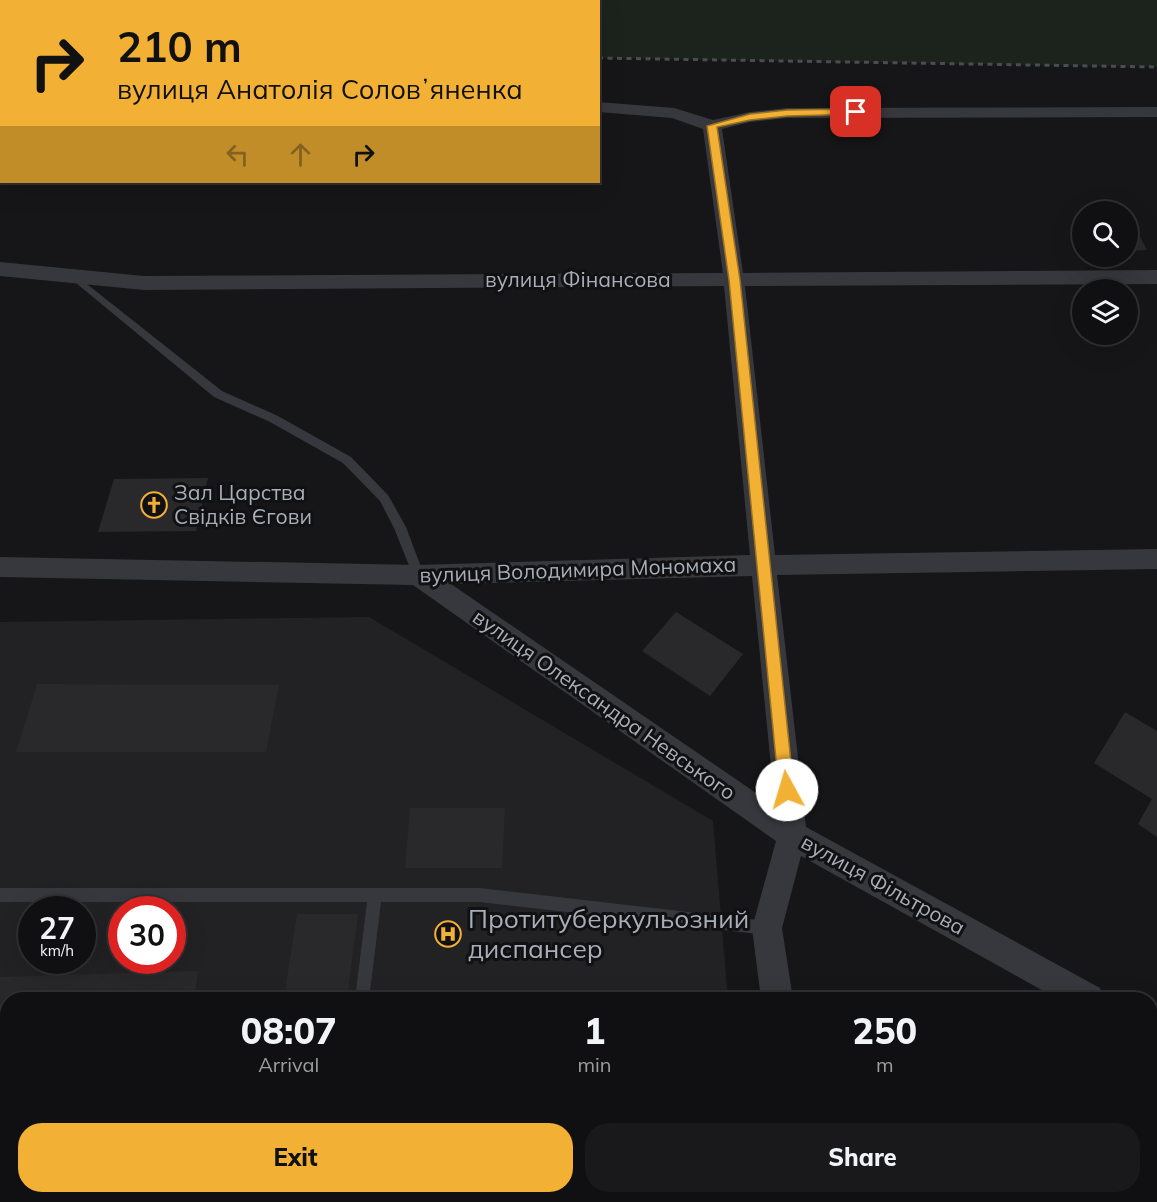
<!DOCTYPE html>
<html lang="en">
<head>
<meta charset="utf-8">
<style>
	body { margin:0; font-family:Mulish,sans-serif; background:#19191b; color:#f1f3f6; height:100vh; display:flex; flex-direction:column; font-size:22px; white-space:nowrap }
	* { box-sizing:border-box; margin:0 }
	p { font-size:20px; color:#9c9d9f }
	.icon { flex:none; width:33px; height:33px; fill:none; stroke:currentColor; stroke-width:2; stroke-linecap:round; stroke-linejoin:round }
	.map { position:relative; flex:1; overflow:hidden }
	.drawer { position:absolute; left:0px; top:992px; width:1158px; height:212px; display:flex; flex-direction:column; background:#101012; border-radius:24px 24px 0 0; box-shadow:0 6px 24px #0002,0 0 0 2px #303032 }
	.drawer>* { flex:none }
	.top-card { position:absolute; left:0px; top:0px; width:600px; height:183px; box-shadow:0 6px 24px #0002,0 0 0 2px #303032; background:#f2b134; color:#111; overflow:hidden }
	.tools { position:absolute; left:1072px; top:201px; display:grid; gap:12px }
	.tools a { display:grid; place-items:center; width:66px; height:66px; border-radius:50%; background:#101012; box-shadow:0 6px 24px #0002,0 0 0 2px #303032; font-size:30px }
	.speed { position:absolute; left:18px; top:896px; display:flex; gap:12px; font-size:30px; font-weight:700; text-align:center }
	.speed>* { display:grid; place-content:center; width:78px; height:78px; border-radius:50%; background:#101012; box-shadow:0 6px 24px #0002,0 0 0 2px #303032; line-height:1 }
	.speed small { font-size:15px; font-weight:400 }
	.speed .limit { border:9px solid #d22; background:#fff; color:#111 }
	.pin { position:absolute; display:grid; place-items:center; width:51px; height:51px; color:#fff; margin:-26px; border-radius:12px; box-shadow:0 3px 9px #0006 }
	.me { position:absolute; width:66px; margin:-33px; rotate:354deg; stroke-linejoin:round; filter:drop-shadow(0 0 4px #0008) }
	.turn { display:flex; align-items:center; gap:21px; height:126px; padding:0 18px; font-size:27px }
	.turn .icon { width:78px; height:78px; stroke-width:2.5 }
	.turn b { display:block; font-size:42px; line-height:51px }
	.lanes { display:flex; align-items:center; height:57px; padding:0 18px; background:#0003; justify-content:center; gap:30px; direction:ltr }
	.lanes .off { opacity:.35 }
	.eta { display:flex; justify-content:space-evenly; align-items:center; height:102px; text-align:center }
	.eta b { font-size:36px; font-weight:800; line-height:42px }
	.primary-button { display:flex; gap:12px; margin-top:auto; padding:12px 18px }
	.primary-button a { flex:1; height:69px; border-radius:24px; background:#f2b134; color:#111; font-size:24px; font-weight:800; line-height:69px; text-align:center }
	.primary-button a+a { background:#19191b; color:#f1f3f6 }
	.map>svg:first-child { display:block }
	.built { fill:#222225; fill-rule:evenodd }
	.green { fill:#1c231d }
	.building { fill:#29292c }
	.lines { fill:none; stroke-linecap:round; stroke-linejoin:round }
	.path { stroke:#3d3f44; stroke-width:4.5; stroke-dasharray:4 5; stroke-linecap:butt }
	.lane { fill:#37383d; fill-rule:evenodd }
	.street { fill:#37383d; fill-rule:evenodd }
	.rail { stroke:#4a4c52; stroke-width:3; stroke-dasharray:5 4.5; stroke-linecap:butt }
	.route { fill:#f2b134; stroke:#9d7322; stroke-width:1.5 }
	.labels { text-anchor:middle; stroke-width:6; stroke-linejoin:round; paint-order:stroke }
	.street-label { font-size:21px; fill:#a8adb8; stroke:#111113 }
	.poi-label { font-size:21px; fill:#a8adb8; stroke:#111113; text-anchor:start }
	.near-poi-label { font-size:26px; fill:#a8adb8; stroke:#111113; text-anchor:start }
</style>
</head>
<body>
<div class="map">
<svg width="1157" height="1202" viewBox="0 0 1157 1202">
	<rect width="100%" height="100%" fill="#161618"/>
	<path class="built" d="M 369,617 L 713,821 L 728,999 L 8,999 L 8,1196 L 745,1196 L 745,1202 L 0,1202 L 0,622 ZM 32,909 L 82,909 L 82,960 L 32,960 ZM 122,909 L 172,909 L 172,960 L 122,960 Z"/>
	<path class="green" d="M 0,0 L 1157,0 L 1157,67 L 599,58 L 598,2 L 2,2 L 0,94 Z"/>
	<path class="building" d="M 1128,227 L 1135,227 L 1147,250 L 1128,251 Z
		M 208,478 L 196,531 L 98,532 L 114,479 Z
		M 676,612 L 743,654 L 710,696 L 642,651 Z
		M 37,684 L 279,685 L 266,752 L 16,752 Z
		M 1125,712 L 1157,731 L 1157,837 L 1138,824 L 1152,799 L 1094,763 Z
		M 410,808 L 505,808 L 502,868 L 405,868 Z
		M 297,914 L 358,914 L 347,999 L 246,999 L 248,991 L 285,991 Z
		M 198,971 L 194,999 L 8,999 L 8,1063 L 0,1064 L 0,977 Z"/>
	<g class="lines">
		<path class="path" d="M 0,1083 L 8,1083
			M 0,1189 L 8,1184
			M 152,1196 L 154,1202
			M 551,1196 L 554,1198 L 585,1196"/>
		<path class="lane" d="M 73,273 L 222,391 L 278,416 L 351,457 L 388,495 L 406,527 L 424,575 L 422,578 L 414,578 L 394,528 L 380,501 L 343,463 L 270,422 L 214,397 L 70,278 L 70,274 Z
			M 0,888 L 480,888 L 767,921 L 772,923 L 774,928 L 772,933 L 767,935 L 480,902 L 381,902 L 369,999 L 355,999 L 367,902 L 0,902 Z
			M 329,1196 L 345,1196 L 344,1202 L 328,1202 Z
			M 485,1196 L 501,1196 L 501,1202 L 485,1202 Z"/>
		<path class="street" d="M 0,96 L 2,96 L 2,106 L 0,106 Z
			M 598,102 L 674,108 L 713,120 L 750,112 L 787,108 L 1157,107 L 1157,117 L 787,118 L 750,122 L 722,129 L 743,273 L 1157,270 L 1157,284 L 745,286 L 775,555 L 1157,549 L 1157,569 L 777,575 L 806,827 L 1100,988 L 1105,999 L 1058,999 L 801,856 L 782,928 L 793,999 L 761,999 L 752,928 L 776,841 L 413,585 L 0,577 L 0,557 L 418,565 L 750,555 L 724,286 L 144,290 L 0,276 L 0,262 L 144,276 L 723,273 L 703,129 L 672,118 L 598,112 ZM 752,576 L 775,806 L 451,584 Z
			M 1150,1017 L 1157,1020 L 1157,1052 L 1150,1049 Z
			M 786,1196 L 820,1196 L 820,1202 L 786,1202 Z"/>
		<path class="rail" d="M 598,58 L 1157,67"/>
	</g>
	<path class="route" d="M 856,109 L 860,110 L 860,114 L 787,116 L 750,120 L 717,127 L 740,280 L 794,790 L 792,795 L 787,797 L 781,795 L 779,790 L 729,280 L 707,126 L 750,114 L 787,110 Z"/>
	<defs>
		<g id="church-ring" transform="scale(1.35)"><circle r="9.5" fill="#111113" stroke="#f2b134" stroke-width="1.5"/><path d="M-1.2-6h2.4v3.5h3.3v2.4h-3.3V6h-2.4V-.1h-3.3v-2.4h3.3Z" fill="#f2b134"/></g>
		<g id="hospital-ring" transform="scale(1.35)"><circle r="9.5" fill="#111113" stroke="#f2b134" stroke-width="1.5"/><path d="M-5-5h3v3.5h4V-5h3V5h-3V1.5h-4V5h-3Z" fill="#f2b134"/></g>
	</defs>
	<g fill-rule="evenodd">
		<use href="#church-ring" x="154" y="505"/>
		<use href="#hospital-ring" x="448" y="934"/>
	</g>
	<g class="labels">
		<g class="street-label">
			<text x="578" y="287">вулиця Фінансова</text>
			<text transform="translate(578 570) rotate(-2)" y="7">вулиця Володимира Мономаха</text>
			<text transform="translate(604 705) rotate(35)" y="7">вулиця Олександра Невського</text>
			<text transform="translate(883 885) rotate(29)" y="7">вулиця Фільтрова</text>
		</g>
		<g class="poi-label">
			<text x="174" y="500">Зал Царства<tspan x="174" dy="24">Свідків Єгови</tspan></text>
		</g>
		<g class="near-poi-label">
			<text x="468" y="928">Протитуберкульозний<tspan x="468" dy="30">диспансер</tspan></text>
		</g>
	</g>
</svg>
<div class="tools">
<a><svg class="icon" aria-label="search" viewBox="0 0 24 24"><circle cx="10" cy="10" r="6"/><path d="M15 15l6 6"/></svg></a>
<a><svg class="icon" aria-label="layers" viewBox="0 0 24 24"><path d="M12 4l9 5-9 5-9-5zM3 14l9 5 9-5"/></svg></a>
</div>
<div class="speed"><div>27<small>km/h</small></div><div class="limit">30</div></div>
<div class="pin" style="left:856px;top:112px;background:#d93025"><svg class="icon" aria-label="arrive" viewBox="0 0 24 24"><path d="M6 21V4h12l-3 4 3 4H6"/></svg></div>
<svg class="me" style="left:787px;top:790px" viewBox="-20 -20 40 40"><circle r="19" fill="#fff"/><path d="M0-13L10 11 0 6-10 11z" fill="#f2b134"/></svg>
<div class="top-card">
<div class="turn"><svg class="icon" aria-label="right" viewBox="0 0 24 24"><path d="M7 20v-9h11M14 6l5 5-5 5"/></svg><div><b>210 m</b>вулиця Анатолія Соловʼяненка</div></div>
<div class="lanes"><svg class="icon off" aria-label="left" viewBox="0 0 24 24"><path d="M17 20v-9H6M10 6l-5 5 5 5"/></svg><svg class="icon off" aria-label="ahead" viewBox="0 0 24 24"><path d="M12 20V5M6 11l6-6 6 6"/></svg><svg class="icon" aria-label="right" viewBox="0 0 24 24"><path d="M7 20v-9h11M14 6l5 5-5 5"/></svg></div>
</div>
<section class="drawer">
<div class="eta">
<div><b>08:07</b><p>Arrival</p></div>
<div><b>1</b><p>min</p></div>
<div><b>250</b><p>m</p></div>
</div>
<div class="primary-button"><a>Exit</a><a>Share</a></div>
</section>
</div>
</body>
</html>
